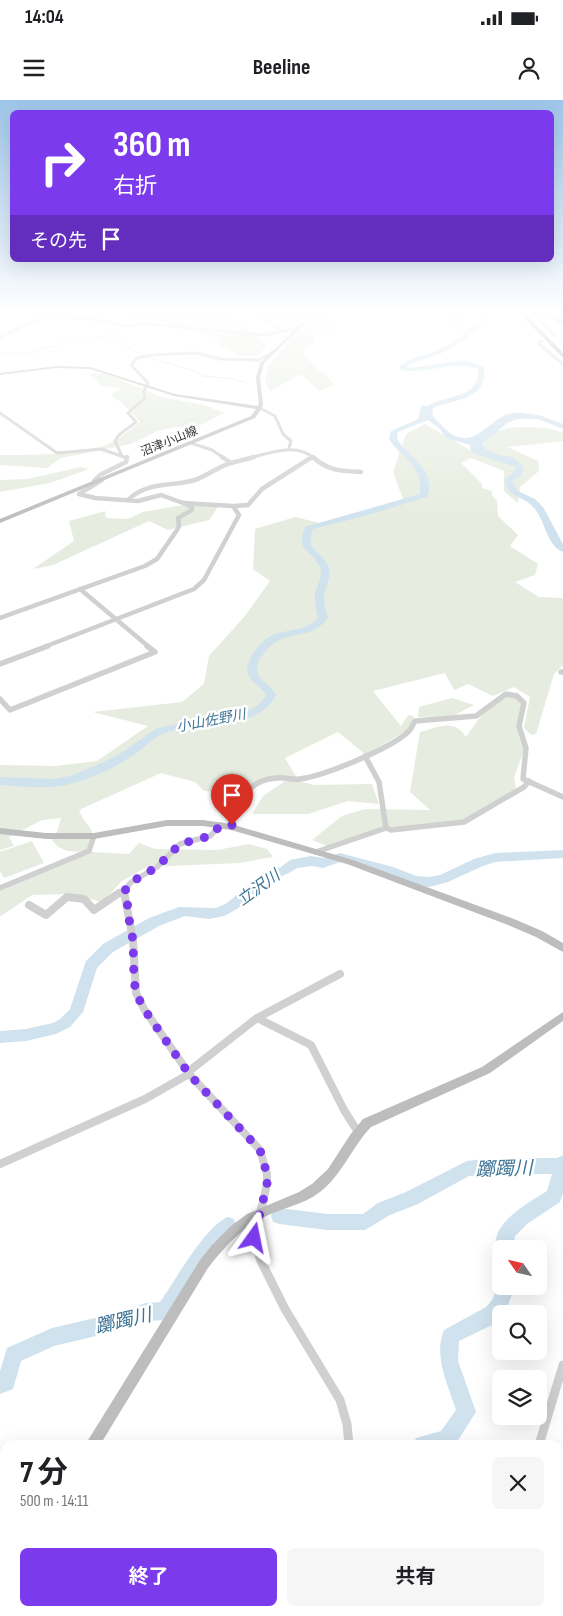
<!DOCTYPE html>
<html lang="ja">
<head>
<meta charset="utf-8">
<style>
	body { margin:0; font-family:"Sofia Sans Condensed","Noto Sans JP",sans-serif; background:#f6f6f6; color:#202124; height:100vh; display:flex; flex-direction:column; font-size:19px; white-space:nowrap }
	* { box-sizing:border-box; margin:0 }
	p { font-size:16px; color:#757577 }
	.icon { flex:none; width:28px; height:28px; fill:none; stroke:currentColor; stroke-width:2; stroke-linecap:round; stroke-linejoin:round }
	.map { position:relative; flex:1; overflow:hidden }
	.sheet { position:absolute; left:0px; top:1340px; width:564px; height:176px; display:flex; flex-direction:column; background:#fff; border-radius:15px 15px 0 0; box-shadow:0 5px 20px #0002 }
	.sheet>* { flex:none }
	.guide { position:absolute; left:10px; top:10px; width:544px; height:152px; border-radius:8px; box-shadow:0 5px 20px #0002; background:#7c3aed; color:#fff; overflow:hidden }
	.needle { width:32px; rotate:304deg }
	.fabs { position:absolute; left:492px; top:1140px; display:grid; gap:10px }
	.fabs a { display:grid; place-items:center; width:55px; height:55px; border-radius:8px; background:#fff; box-shadow:0 5px 20px #0002; font-size:25px }
	.pin { position:absolute; display:grid; place-items:center; width:42px; height:42px; color:#fff; margin:-51px -21px; border-radius:50% 50% 50% 0; rotate:-45deg; box-shadow:0 0 5px #0007 }
	.pin .icon { rotate:45deg }
	.me { position:absolute; width:55px; margin:-28px; rotate:12deg; stroke-linejoin:round; filter:drop-shadow(0 0 4px #0008) }
	.turn { display:flex; align-items:center; gap:18px; height:105px; padding:0 20px; font-size:22px }
	.turn .icon { width:65px; height:65px; stroke-width:2.5 }
	.turn b { display:block; font-size:35px; line-height:42px }
	.then { display:flex; align-items:center; height:48px; padding:0 20px; background:#0003; gap:10px; font-size:19px }
	.round { display:grid; place-items:center; flex:none; width:52px; height:52px; border-radius:8px; background:#f6f6f6 }
	.headline { display:flex; align-items:center; justify-content:space-between; height:85px; padding:0 20px }
	h1 { font-size:30px; font-weight:700; line-height:38px }
	.action { display:flex; gap:10px; margin-top:auto; padding:10px 20px }
	.action a { flex:1; height:58px; border-radius:8px; background:#7c3aed; color:#fff; font-size:20px; font-weight:700; line-height:58px; text-align:center }
	.action a+a { background:#f6f6f6; color:#202124 }
	.status { display:flex; justify-content:space-between; align-items:center; height:35px; padding:0 25px; background:#fff; direction:ltr }
	.status svg { height:14px; fill:currentColor }
	header { display:flex; justify-content:space-between; align-items:center; height:65px; padding:0 20px; background:#fff; font-size:22px; font-weight:700 }
	.map>svg:first-child { display:block }
	.green { fill:#e6ecdf }
	.water { fill:#cfe2ee }
	.lines { fill:none; stroke-linecap:round; stroke-linejoin:round }
	.stream { stroke:#cfe2ee; stroke-width:1 }
	.river { fill:#cfe2ee; fill-rule:evenodd }
	.street-far4 { stroke:#d0d0d0; stroke-width:3 }
	.street-far3 { stroke:#d0d0d0; stroke-width:4.5 }
	.street-far2 { stroke:#d0d0d0; stroke-width:5.5 }
	.street-far1 { stroke:#d0d0d0; stroke-width:8 }
	.street { stroke:#d0d0d0; stroke-width:9 }
	.secondary { fill:#bdbdbd; fill-rule:evenodd }
	.highway { fill:#9a9a9a; fill-rule:evenodd }
	.route { stroke:#7c3aed; stroke-width:9; stroke-dasharray:0 16.2 }
	.labels { text-anchor:middle; stroke-width:5; stroke-linejoin:round; paint-order:stroke }
	.far-street-label { font-size:12px; fill:#333; stroke:#fff }
	.far-water-label { font-size:14px; font-style:italic; fill:#3f7597; stroke:#fff }
	.water-label { font-size:16px; font-style:italic; fill:#3f7597; stroke:#fff }
	.near-water-label { font-size:19px; font-style:italic; fill:#3f7597; stroke:#fff }
</style>
</head>
<body>
<div class="status"><b>14:04</b><svg viewBox="0 0 49 12"><path d="M0 12V9h3v3zM5 12V6h3v6zM10 12V3h3v9zM15 12V0h3v12zM26 1h20v11H26zM47 4h2v5h-2z"/></svg></div>
<header><svg class="icon" aria-label="menu" viewBox="0 0 24 24"><path d="M4 6h16M4 12h16M4 18h16"/></svg>Beeline<svg class="icon" aria-label="person" viewBox="0 0 24 24"><circle cx="12" cy="8" r="4"/><path d="M4 21q1-7 8-7t8 7"/></svg></header>
<div class="map">
<svg width="563" height="1516" viewBox="0 0 563 1516">
	<rect width="100%" height="100%" fill="#fff"/>
	<path class="green" d="M 114,212 L 217,212 L 237,220 L 267,245 L 258,256 L 241,256 L 217,244 L 221,240 C 201,233 181,225 160,222 C 144,219 129,218 114,212 Z
		M 255,212 L 327,212 L 333,230 L 312,230 L 314,243 L 302,251 L 315,267 L 330,279 L 334,285 L 319,291 L 301,274 L 270,291 L 265,282 L 268,267 L 293,236 L 298,231 L 304,231 L 287,223 L 255,215 Z
		M 89,274 L 105,274 L 114,277 L 161,297 L 204,305 L 224,313 L 193,329 L 177,327 L 157,331 L 131,344 L 61,358 L 47,368 L 0,365 L 0,355 C 27,355 85,355 108,344 C 119,339 130,330 140,322 L 123,304 L 111,295 L 122,288 L 102,286 Z
		M 425,324 L 475,353 C 482,345 490,335 501,330 C 515,325 551,326 563,333 L 563,341 L 508,347 L 538,361 L 539,371 L 520,387 L 518,403 L 504,391 L 504,371 L 471,358 L 461,363 L 482,384 L 482,388 L 492,391 L 492,395 L 497,401 L 498,416 L 518,435 L 510,446 L 538,464 L 535,475 L 515,482 L 539,497 L 563,498 L 563,565 L 554,574 L 536,634 L 531,635 L 524,628 L 530,597 L 514,587 L 493,596 L 468,584 L 454,590 L 445,573 L 373,591 L 401,626 L 408,615 L 414,616 L 410,628 L 366,655 L 338,632 L 285,658 L 297,678 L 290,679 L 314,685 L 372,684 L 379,704 L 348,701 L 308,714 L 252,714 L 263,696 L 288,679 L 270,679 L 240,693 L 204,691 L 195,682 L 161,673 L 79,710 C 87,731 98,724 89,751 C 75,752 60,753 52,740 L 57,732 L 61,718 L 42,720 L 9,737 L 14,746 L 0,750 L 0,665 L 56,666 L 97,661 L 148,626 L 93,612 L 182,602 L 204,584 L 209,556 L 244,517 L 270,481 L 253,469 L 255,429 L 295,417 L 328,425 L 404,402 L 393,372 L 406,334 Z
		M 81,367 L 89,369 L 50,383 L 0,392 L 0,380 L 27,379 Z
		M 194,403 L 218,407 L 209,420 L 168,430 L 149,421 L 53,465 L 33,469 L 74,441 L 69,421 L 105,411 L 106,418 L 128,419 L 143,412 Z
		M 506,594 L 517,596 L 523,604 L 518,624 L 524,650 L 514,678 L 517,694 L 468,719 L 415,727 L 385,728 L 330,747 L 312,740 L 342,716 L 365,709 L 430,710 L 410,692 L 420,632 C 439,627 454,618 466,637 L 480,617 Z
		M 452,598 L 474,605 L 453,616 L 418,617 L 419,607 Z
		M 32,741 L 44,763 L 4,778 L 0,771 L 0,752 Z
		M 139,743 L 155,749 L 218,750 L 248,744 L 267,749 L 273,757 L 239,763 L 147,767 L 122,781 L 102,802 L 70,794 L 32,795 L 1,816 L 0,815 L 0,791 L 91,752 L 129,754 Z"/>
	<path class="water" d="M 423,305 L 433,308 L 432,316 C 439,322 446,331 453,335 C 477,347 488,320 509,314 C 518,311 527,314 536,315 L 535,319 C 515,317 509,320 495,334 C 491,338 486,340 482,344 L 486,350 L 518,362 L 513,366 L 477,355 L 471,351 L 470,345 L 446,338 L 440,329 L 428,320 L 417,324 L 413,322 L 419,318 L 420,309 Z"/>
	<g class="lines">
		<path class="stream" d="M 456,212 L 462,221 L 460,228 L 471,231
			M 0,254 L 30,254 L 43,247 L 55,247 L 64,240 L 76,238 L 95,238 L 113,235 L 127,241 L 126,246 L 142,255
			M 147,257 L 191,270 L 203,276 L 233,279 L 246,283"/>
		<path class="river" d="M 487,212 L 494,212 C 479,228 461,244 442,253 C 430,258 416,260 406,267 C 431,270 461,252 484,268 C 487,299 457,299 435,307 L 430,311 L 435,319 L 434,321 L 428,320 L 398,332 L 397,338 L 399,342 C 411,357 437,373 427,397 L 368,415 L 313,429 C 304,453 323,450 329,468 C 331,477 326,486 324,495 C 323,502 326,511 328,518 C 308,545 280,524 260,559 C 257,564 256,569 258,574 C 262,583 272,586 276,595 C 258,632 199,621 165,633 C 153,637 142,650 131,657 C 109,671 80,684 53,687 C 36,688 17,686 0,685 L 0,677 L 53,679 L 70,676 L 104,662 L 124,651 L 157,628 L 241,613 C 252,609 260,606 266,595 C 261,587 252,583 248,574 C 245,567 249,562 252,556 C 256,549 261,542 267,538 C 283,528 306,533 318,518 C 317,512 315,505 315,498 C 314,488 324,478 320,467 C 312,448 295,454 305,427 L 420,394 C 423,366 405,361 391,342 L 389,338 L 391,331 L 421,318 L 425,315 L 422,310 C 440,293 481,302 478,269 C 452,259 427,275 401,270 L 399,267 C 409,257 425,256 438,250 C 457,241 473,227 487,212 Z
			M 517,314 L 539,315 L 563,324 L 563,329 L 538,319 L 517,318 Z
			M 498,355 L 513,357 L 524,367 L 521,375 L 512,381 L 518,391 L 535,399 L 543,407 L 563,444 L 563,452 C 547,446 545,421 535,409 C 525,396 508,398 504,380 L 514,372 L 516,368 L 507,361 L 498,359 Z
			M 563,750 L 563,758 L 495,762 L 483,766 L 448,782 L 429,787 L 413,784 L 385,774 L 340,762 L 323,768 L 312,766 L 297,768 L 289,773 L 270,781 L 237,809 L 224,816 L 209,819 L 185,816 L 159,826 L 113,852 L 97,868 L 83,912 L 70,927 L 56,934 L 26,941 L 0,943 L 0,931 L 26,929 L 53,923 L 60,919 L 70,909 L 86,861 L 103,844 L 149,818 L 179,807 L 216,808 L 227,803 L 260,775 L 281,767 L 290,760 L 311,756 L 323,758 L 340,753 L 393,767 L 416,776 L 429,777 L 440,775 L 474,759 L 495,753 Z
			M 563,1055 L 563,1093 L 560,1102 L 527,1124 L 515,1136 L 513,1149 L 501,1149 L 501,1156 L 498,1155 C 485,1125 527,1104 547,1091 L 552,1074 L 491,1074 L 469,1076 L 418,1104 L 390,1115 L 365,1130 L 327,1130 L 279,1124 L 273,1122 L 271,1116 L 273,1110 L 279,1108 L 327,1114 L 363,1114 L 378,1103 L 406,1092 L 467,1061 L 491,1058 L 557,1058 Z
			M 228,1117 L 234,1119 L 236,1125 L 234,1131 L 215,1151 L 171,1217 L 165,1220 L 146,1221 L 113,1232 L 54,1246 L 21,1261 L 13,1289 L 0,1294 L 0,1271 L 7,1248 L 52,1228 L 113,1214 L 146,1203 L 160,1202 C 175,1181 205,1126 228,1117 Z
			M 501,1179 L 501,1186 L 515,1186 L 505,1213 L 501,1214 L 501,1217 L 492,1225 L 459,1241 L 458,1261 L 476,1312 L 455,1345 L 413,1345 L 416,1338 L 441,1331 L 456,1310 C 448,1285 433,1256 444,1230 L 486,1207 L 492,1200 Z
			M 376,1511 L 398,1511 L 398,1516 L 376,1516 Z"/>
		<path class="street-far4" d="M 255,212 L 282,231
			M 452,212 L 456,220 L 452,224
			M 532,212 L 555,235
			M 0,237 L 36,220 L 49,217 L 91,219 L 123,226 L 149,224 L 265,235 L 298,228
			M 541,241 L 539,244 L 563,264
			M 260,308 L 275,316 L 283,334 L 291,341 L 289,348
			M 0,313 L 57,353 L 101,349 L 127,358
			M 191,343 L 212,350 L 224,358
			M 121,354 L 115,341 L 119,335 L 136,322 L 128,313 L 145,298 L 144,291 L 148,283 L 131,265 L 137,258 L 152,255 L 195,253 L 221,259 L 258,260 L 275,251
			M 249,358 C 271,353 295,342 314,358
			M 310,358 L 312,357"/>
		<path class="street-far3" d="M 222,357 L 231,363 L 254,357
			M 313,357 C 328,371 341,371 361,372
			M 94,381 L 100,375 L 126,362 L 127,357
			M 128,400 C 148,381 171,387 195,380 C 207,376 217,367 231,363
			M 233,406 L 248,405 L 262,389 L 312,357
			M 80,489 L 149,547
			M 0,518 L 145,466 L 157,459 L 177,430 L 179,426 L 178,418 L 192,410 L 192,407 L 184,403
			M 44,547 L 194,489 L 204,480 L 239,415 L 233,406 L 183,403 L 161,395 L 138,401 L 95,398 L 79,394 L 102,380"/>
		<path class="street-far2" d="M 0,564 L 48,546
			M 561,572 L 563,572
			M 0,599 L 10,610 L 155,552 L 147,546
			M 365,656 L 379,682 L 386,728
			M 231,727 C 237,702 248,679 277,678 C 284,677 292,680 300,679 C 324,676 392,648 409,631 C 412,628 413,624 415,621 L 476,616 L 506,594 L 517,596 L 524,603 L 519,626 L 526,648 L 523,679 L 563,697
			M 316,752 L 386,728 L 391,730 L 464,722 L 524,687 L 529,681
			M 0,788 L 89,751 L 94,736
			M 125,791 L 130,783 L 157,767 L 180,744 L 210,736 L 221,725"/>
		<path class="street-far1" d="M 126,790 L 124,792 L 133,839 L 136,893 L 144,909 L 188,972
			M 29,805 L 46,815 L 67,797 L 84,799 L 94,810 L 119,793 L 124,792
			M 257,918 L 340,874
			M 189,974 L 260,1050 L 267,1074 L 267,1084 L 262,1107
			M 0,1064 L 145,999 L 189,974 L 188,972 L 257,918 L 311,945 L 344,1010 L 358,1032"/>
		<path class="street" d="M 262,1106 L 254,1139 L 261,1161 L 285,1209 L 340,1300 L 347,1324 L 349,1345
			M 539,1345 L 563,1265
			M 559,1423 L 563,1425
			M 321,1516 L 323,1511
			M 497,1516 L 498,1511"/>
		<path class="secondary" d="M 307,212 L 311,212 L 310,219 L 264,263 L 260,278 L 263,304 L 262,308 L 255,318 L 0,423 L 0,419 L 251,316 L 256,309 L 174,296 L 90,269 L 57,268 L 0,275 L 0,273 L 57,266 L 90,267 L 175,294 L 257,306 L 259,304 L 256,278 L 260,263 L 307,218 Z
			M 167,720 L 203,720 L 231,724 L 353,760 L 514,819 L 542,831 L 563,843 L 563,852 L 536,837 L 508,825 L 347,764 L 231,730 L 203,726 L 167,726 L 94,739 L 46,739 L 0,734 L 0,728 L 46,733 L 94,733 Z
			M 563,912 L 563,921 L 490,973 L 371,1027 C 352,1047 342,1075 320,1092 C 303,1105 282,1108 264,1117 C 241,1128 224,1148 208,1168 L 100,1345 L 85,1345 L 200,1160 L 212,1145 L 232,1125 L 247,1114 L 299,1092 L 312,1084 L 328,1069 L 350,1035 L 363,1019 L 482,967 Z
			M 5,1477 L 5,1496 L 0,1498 L 0,1479 Z"/>
		<path class="highway" d="M 518,212 L 524,212 L 563,253 L 563,258 Z
			M 541,212 L 548,212 L 563,221 L 563,225 Z"/>
	</g>
	<linearGradient id="sky" x2="0" y2="1"><stop stop-color="#9ec6ea"/><stop offset="0.5" stop-color="#fff"/><stop offset="1" stop-color="#fff" stop-opacity="0"/></linearGradient>
	<rect width="563" height="424" fill="url(#sky)"/>
	<g class="lines">
		<path class="route" d="M 232,725 L 221,725 L 210,736 L 180,744 L 157,767 L 130,783 L 124,792 L 127,801 L 130,826 L 133,840 L 134,880 L 136,893 L 144,909 L 189,974 L 260,1050 L 267,1074 L 267,1084 L 254,1138"/>
	</g>
	<g class="labels">
		<g class="far-street-label">
			<text transform="translate(169 341) rotate(-22)" y="4">沼津小山線</text>
		</g>
		<g class="far-water-label">
			<text transform="translate(211 620) rotate(-11)" y="5">小山佐野川</text>
		</g>
		<g class="water-label">
			<text transform="translate(258 787) rotate(-36)" y="6">立沢川</text>
		</g>
		<g class="near-water-label">
			<text transform="translate(504 1068) rotate(-2)" y="7">躑躅川</text>
			<text transform="translate(123 1220) rotate(-13)" y="7">躑躅川</text>
		</g>
	</g>
</svg>
<div class="fabs">
<a><svg class="needle" viewBox="-14 -14 28 28"><path d="M0-13l5 13h-10z" fill="#e53935"/><path d="M0 13l5-13h-10z" fill="#757577"/></svg></a>
<a><svg class="icon" aria-label="search" viewBox="0 0 24 24"><circle cx="10" cy="10" r="6"/><path d="M15 15l6 6"/></svg></a>
<a><svg class="icon" aria-label="layers" viewBox="0 0 24 24"><path d="M12 4l9 5-9 5-9-5zM3 14l9 5 9-5"/></svg></a>
</div>
<div class="pin" style="left:232px;top:725px;background:#d93025"><svg class="icon" aria-label="arrive" viewBox="0 0 24 24"><path d="M6 21V4h12l-3 4 3 4H6"/></svg></div>
<svg class="me" style="left:254px;top:1138px" viewBox="-20 -20 40 40"><path d="M0-17L14 15 0 8-14 15z" fill="#7c3aed" stroke="#fff" stroke-width="4"/></svg>
<div class="guide">
<div class="turn"><svg class="icon" aria-label="right" viewBox="0 0 24 24"><path d="M7 20v-9h11M14 6l5 5-5 5"/></svg><div><b>360 m</b>右折</div></div>
<div class="then">その先<svg class="icon" aria-label="arrive" viewBox="0 0 24 24"><path d="M6 21V4h12l-3 4 3 4H6"/></svg></div>
</div>
<section class="sheet">
<div class="headline"><div><h1>7 分</h1><p>500 m · 14:11</p></div><a class="round"><svg class="icon" aria-label="close" viewBox="0 0 24 24"><path d="M6 6l12 12M18 6L6 18"/></svg></a></div>
<div class="action"><a>終了</a><a>共有</a></div>
</section>
</div>
</body>
</html>
